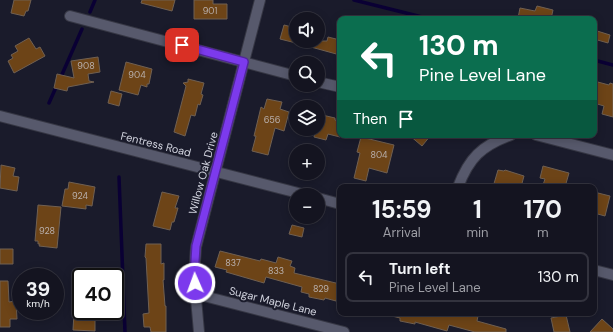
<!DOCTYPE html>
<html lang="en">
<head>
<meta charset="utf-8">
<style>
	body { margin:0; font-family:"DM Sans",sans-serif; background:#21212d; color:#f1f3f6; height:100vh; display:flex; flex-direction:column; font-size:15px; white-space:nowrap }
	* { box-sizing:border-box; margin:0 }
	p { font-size:13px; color:#9d9ea5 }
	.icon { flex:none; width:22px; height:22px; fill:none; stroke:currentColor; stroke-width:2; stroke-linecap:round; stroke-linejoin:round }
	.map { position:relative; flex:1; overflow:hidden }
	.panel { position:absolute; left:337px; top:184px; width:260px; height:132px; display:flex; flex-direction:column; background:#141420; border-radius:8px; box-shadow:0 2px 10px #0003,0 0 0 1px #33333e }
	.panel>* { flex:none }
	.guide { position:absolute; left:337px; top:16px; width:260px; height:122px; border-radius:8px; box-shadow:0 2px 10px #0003,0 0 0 1px #33333e; background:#0b6e4f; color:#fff; overflow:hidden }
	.fabs { position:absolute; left:289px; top:12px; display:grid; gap:8px }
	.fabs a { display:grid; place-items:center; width:36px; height:36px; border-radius:50%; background:#141420; box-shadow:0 2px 10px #0003,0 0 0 1px #33333e; font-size:20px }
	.speed { position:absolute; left:12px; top:268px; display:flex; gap:8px; font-size:20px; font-weight:700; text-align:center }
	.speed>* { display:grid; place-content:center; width:52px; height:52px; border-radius:50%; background:#141420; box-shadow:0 2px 10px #0003,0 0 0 1px #33333e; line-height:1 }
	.speed small { font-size:10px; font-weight:400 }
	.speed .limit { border:2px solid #111; border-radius:6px; background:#fff; color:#111 }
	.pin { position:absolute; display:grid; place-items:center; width:34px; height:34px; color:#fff; margin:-17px; border-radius:8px; box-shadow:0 2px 6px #0006 }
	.me { position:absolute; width:44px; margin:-22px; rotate:358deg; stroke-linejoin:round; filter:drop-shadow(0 0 3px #0008) }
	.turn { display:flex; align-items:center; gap:14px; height:84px; padding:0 16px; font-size:18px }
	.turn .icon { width:52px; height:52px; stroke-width:2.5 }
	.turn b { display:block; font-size:28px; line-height:34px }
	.then { display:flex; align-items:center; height:38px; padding:0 16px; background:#0003; gap:8px; font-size:15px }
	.eta { display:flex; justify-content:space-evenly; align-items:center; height:68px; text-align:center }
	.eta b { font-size:24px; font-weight:700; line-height:28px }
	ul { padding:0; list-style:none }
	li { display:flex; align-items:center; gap:12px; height:50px; margin:0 8px 6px; padding:0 8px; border:2px solid #33333e; border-radius:8px }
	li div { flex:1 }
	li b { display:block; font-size:15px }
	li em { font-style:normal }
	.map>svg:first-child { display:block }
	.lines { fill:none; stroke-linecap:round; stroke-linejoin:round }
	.stream { stroke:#0a0034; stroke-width:3.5 }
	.building { fill:#6d4417; stroke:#706052 }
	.minor-casing { stroke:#363744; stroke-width:12 }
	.tertiary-casing { stroke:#363744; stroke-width:12 }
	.minor { stroke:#57596c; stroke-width:10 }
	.tertiary { stroke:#57596c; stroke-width:10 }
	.route-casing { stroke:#51269a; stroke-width:10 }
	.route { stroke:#7c3aed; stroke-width:7 }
	.labels { text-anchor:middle; stroke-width:4; stroke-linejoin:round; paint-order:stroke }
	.number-label { font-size:9px; fill:#b8afac }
	.street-label { font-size:11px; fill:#d1d3de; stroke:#1a1b2b }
</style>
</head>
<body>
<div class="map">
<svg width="613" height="332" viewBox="0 0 613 332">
	<rect width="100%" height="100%" fill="#1a1b2b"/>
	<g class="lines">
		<path class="stream" d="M 354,0 L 430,19
			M 90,12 L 95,0
			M 594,60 L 613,65
			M 60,79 L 82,29
			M 49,103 L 57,85
			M 119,177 L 125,332"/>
	</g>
	<path class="building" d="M 14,0 L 31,0 L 28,11 L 26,11 L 24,16 L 11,13 Z
		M 142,0 L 175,0 L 172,11 L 141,3 Z
		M 194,0 L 213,0 L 213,4 L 227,4 L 227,19 L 194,19 Z
		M 537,6 L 553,10 L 551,19 L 525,19 L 518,18 L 520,8 L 535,11 Z
		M 284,25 L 296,28 L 296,43 L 280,39 Z
		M 594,30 L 610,35 L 608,43 L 594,39 Z
		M 328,37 L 340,40 L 340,55 L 300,44 L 301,41 L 327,41 Z
		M 29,38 L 36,49 L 40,47 L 45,56 L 14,73 L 8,61 L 13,58 L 11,55 L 18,51 L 15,46 Z
		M 98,57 L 100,72 L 88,74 L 89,81 L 94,82 L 68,87 L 67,91 L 54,88 L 57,74 L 74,78 L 71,61 Z
		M 126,62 L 152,69 L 149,84 L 147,84 L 147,87 L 141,85 L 138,95 L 119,90 Z
		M 188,79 L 204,83 L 201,94 L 203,95 L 200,105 L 198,104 L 195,116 L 191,115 L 185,136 L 174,132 L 186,86 L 183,83 L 188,82 Z
		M 594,81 L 609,85 L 610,83 L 613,84 L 613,117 L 602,114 L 604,106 L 594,103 Z
		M 111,91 L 122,94 L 119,106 L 108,103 Z
		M 267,99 L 282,102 L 280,109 L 289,112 L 284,131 L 275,128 L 268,155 L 252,151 L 256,136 L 254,136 L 261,107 L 264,109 Z
		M 318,114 L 335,118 L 335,120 L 340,122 L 340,137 L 328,134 L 326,140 L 314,137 L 316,129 L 318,129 Z
		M 409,135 L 431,135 L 422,146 Z
		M 361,137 L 394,145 L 387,173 L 369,168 L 366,181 L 354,178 L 360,153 L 357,152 Z
		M 1,165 L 15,168 L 13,176 L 19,177 L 17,191 L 0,188 Z
		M 543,166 L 569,173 L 565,187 L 551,187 L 543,185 L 545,179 L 540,178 Z
		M 498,170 L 504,171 L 505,170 L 524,176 L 521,187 L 493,187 Z
		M 69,182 L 95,187 L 92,206 L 86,205 L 86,209 L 62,206 L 65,189 L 68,189 Z
		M 162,192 L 179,196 L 175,208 L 178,208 L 174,222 L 172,222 L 170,230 L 153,226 Z
		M 594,192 L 610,196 L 605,216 L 594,213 Z
		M 38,205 L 61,207 L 57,248 L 39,246 L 40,244 L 38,244 L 38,241 L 35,241 Z
		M 292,225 L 304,228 L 302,237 L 289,234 Z
		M 146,244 L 161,244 L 161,264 L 164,263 L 164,280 L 163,280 L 165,306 L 166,306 L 166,332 L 151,332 L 150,327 L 144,327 L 143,314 L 149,313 L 146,258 L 145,257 Z
		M 0,249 L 13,249 L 13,264 L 0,264 Z
		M 220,251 L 260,261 L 261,259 L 276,263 L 278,257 L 292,261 L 290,266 L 295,268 L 294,273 L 340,284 L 336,301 L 325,298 L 324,300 L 309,297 L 309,294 L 301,292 L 302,287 L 266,277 L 264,283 L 226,272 L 227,270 L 215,267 Z
		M 0,281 L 8,281 L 9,302 L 16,301 L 17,319 L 10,319 L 10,327 L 0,327 Z
		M 74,313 L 95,314 L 95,331 L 73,330 Z
		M 392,313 L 476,313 L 475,315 L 478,316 L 477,321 L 506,329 L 506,332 L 475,332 L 449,325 L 447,331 L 415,322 L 415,324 L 400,321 L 400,318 L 392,316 Z
		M 566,315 L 570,332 L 554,332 L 551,318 Z
		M 602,319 L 613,329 L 613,332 L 590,332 Z"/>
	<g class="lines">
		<g class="minor-casing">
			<path id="minor" d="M 70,16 L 296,76
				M 318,82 L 340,87
				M 536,135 L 613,155
				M 458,187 C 469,158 481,146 511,135
				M 196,294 L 344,332"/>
		</g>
		<g class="tertiary-casing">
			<path id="tertiary" d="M 0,116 L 306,195
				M 318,198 L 340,204
				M 594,270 L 613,275
				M 199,332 L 194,276 L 196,247 L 260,0"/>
		</g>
		<use href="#minor" class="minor"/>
		<use href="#tertiary" class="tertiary"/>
	</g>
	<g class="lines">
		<g class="route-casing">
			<path id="route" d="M 182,45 L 244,62 L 196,246 L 194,276 L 195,283"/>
		</g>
		<use href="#route" class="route"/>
	</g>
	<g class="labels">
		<g class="number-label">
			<text x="210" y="14">901</text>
			<text x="86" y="69">908</text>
			<text x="137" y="78">904</text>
			<text x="272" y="123">656</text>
			<text x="379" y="158">804</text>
			<text x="80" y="199">924</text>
			<text x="47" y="234">928</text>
			<text x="233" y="266">837</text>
			<text x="276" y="274">833</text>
			<text x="321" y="292">829</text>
		</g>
		<g class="street-label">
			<text transform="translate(156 144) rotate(14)" y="4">Fentress Road</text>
			<text transform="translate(203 173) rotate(-75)" y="4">Willow Oak Drive</text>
			<text transform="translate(273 301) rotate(14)" y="4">Sugar Maple Lane</text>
		</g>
	</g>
</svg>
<div class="fabs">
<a><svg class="icon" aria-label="sound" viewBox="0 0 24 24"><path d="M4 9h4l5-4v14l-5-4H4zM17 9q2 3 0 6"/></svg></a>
<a><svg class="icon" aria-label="search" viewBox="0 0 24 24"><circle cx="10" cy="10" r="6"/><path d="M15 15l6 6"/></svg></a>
<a><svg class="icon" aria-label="layers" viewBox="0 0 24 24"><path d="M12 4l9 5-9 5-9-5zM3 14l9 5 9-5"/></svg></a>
<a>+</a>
<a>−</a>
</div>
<div class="speed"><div>39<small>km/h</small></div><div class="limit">40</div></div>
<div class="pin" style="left:182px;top:45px;background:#d93025"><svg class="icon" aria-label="arrive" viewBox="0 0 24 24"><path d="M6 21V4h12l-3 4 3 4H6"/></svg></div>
<svg class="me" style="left:195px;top:283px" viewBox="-20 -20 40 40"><circle r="17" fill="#7c3aed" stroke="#fff" stroke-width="3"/><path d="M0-11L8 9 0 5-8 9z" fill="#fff"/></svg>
<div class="guide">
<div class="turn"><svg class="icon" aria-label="left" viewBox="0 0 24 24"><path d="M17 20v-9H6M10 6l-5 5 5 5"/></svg><div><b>130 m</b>Pine Level Lane</div></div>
<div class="then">Then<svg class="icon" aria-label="arrive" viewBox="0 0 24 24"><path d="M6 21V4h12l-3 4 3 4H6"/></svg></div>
</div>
<section class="panel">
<div class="eta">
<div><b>15:59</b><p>Arrival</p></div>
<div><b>1</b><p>min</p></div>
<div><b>170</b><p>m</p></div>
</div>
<ul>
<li><svg class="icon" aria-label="left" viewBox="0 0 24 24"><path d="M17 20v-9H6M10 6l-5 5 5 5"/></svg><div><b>Turn left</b><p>Pine Level Lane</p></div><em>130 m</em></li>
</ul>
</section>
</div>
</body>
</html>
